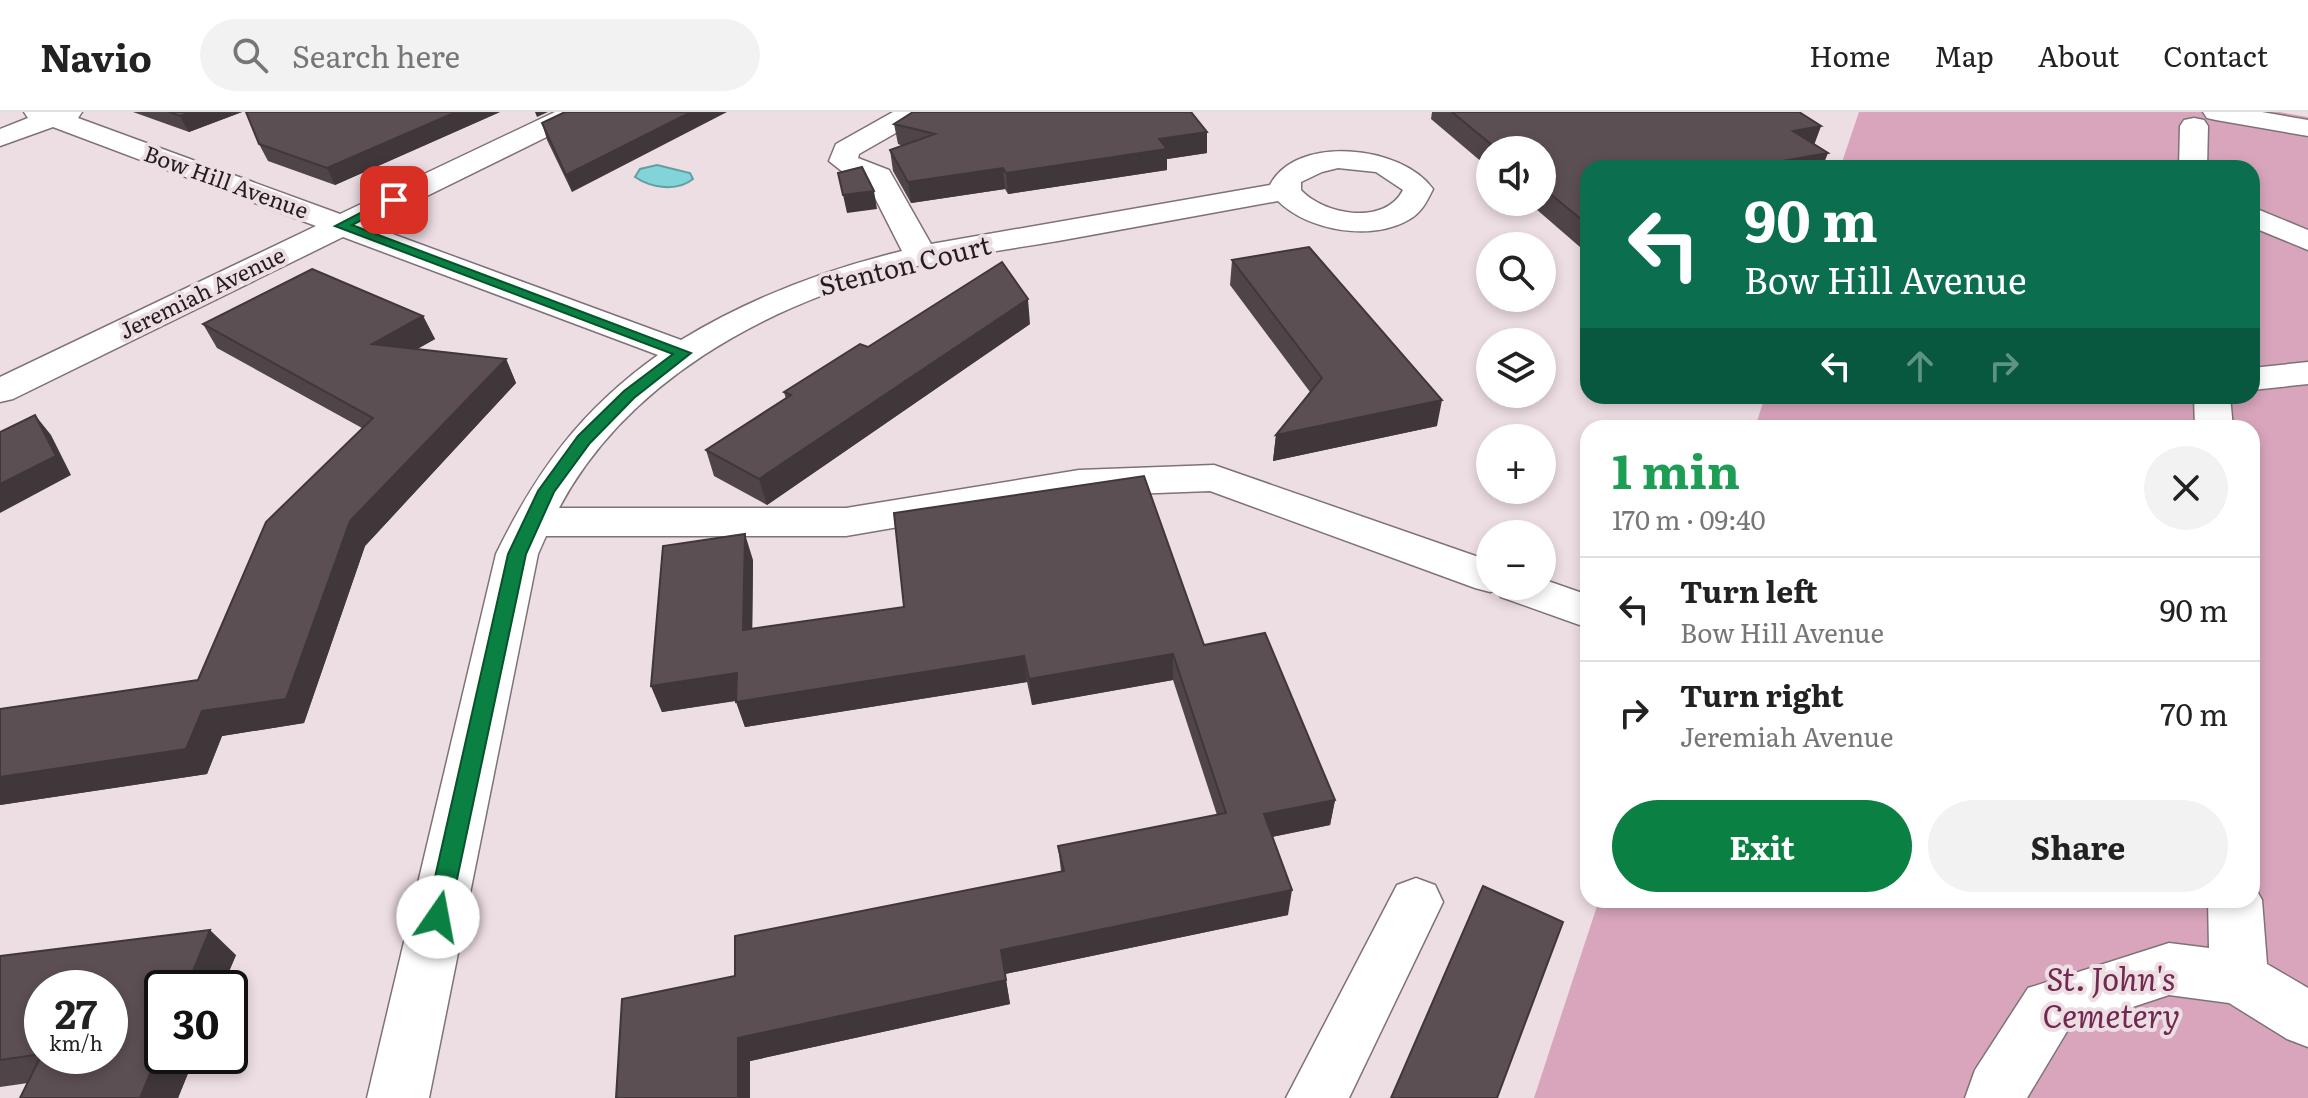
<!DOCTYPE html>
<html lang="en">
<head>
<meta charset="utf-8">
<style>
	body { margin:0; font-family:Literata,serif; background:#f2f2f2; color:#222; height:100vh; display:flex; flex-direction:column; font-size:30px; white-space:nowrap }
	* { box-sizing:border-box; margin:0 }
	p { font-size:26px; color:#767676 }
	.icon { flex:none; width:44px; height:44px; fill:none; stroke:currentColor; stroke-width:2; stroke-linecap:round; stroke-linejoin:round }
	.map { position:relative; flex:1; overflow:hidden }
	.panel { position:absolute; left:1580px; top:308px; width:680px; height:488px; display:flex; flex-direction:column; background:#fff; border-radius:24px; box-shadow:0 4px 12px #0003 }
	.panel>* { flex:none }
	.guide { position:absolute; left:1580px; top:48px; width:680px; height:244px; border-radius:24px; box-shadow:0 4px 12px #0003; background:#0b6e4f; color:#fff; overflow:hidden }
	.controls { position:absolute; left:1476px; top:24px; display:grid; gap:16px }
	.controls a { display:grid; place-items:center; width:80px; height:80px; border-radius:50%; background:#fff; box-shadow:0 4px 12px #0003; font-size:40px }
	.speed { position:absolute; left:24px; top:858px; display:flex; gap:16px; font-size:40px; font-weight:700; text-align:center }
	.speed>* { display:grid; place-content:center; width:104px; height:104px; border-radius:50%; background:#fff; box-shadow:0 4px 12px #0003; line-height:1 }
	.speed small { font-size:20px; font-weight:400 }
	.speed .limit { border:4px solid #111; border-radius:12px; background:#fff; color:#111 }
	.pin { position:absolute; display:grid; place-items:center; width:68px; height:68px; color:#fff; margin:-34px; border-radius:16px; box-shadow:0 4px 12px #0006 }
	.me { position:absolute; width:88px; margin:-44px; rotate:12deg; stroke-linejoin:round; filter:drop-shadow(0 0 6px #0008) }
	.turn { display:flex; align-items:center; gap:28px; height:168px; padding:0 32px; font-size:36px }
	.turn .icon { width:104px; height:104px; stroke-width:2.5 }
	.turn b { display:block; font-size:56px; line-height:68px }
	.lanes { display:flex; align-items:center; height:76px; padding:0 32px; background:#0003; justify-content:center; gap:40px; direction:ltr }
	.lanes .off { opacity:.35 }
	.round { display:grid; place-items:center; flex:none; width:84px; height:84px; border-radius:42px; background:#f2f2f2 }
	.summary { display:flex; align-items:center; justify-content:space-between; height:136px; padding:0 32px }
	h1 { font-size:48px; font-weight:700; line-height:60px; color:#1e9e55 }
	.button { display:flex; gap:16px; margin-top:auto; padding:16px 32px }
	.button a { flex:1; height:92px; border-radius:48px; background:#0b8043; color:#fff; font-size:32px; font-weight:700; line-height:92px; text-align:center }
	.button a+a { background:#f2f2f2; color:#222 }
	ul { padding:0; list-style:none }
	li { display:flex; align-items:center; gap:24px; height:104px; padding:0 32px; border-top:2px solid #e0e0e0 }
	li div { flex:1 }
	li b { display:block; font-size:30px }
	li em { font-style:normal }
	header { display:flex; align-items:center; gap:48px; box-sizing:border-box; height:112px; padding:0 40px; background:#fff; border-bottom:2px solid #e0e0e0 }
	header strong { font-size:38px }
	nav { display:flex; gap:44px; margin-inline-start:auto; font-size:28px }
	.search { width:560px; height:72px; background:#f2f2f2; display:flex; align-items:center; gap:20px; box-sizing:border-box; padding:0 28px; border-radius:44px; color:#767676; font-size:30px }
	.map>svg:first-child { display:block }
	.green { fill:#d8a5bc }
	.water { fill:#81d5d8; stroke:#659ea1; stroke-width:2 }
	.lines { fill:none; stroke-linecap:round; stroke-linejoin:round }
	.minor-casing { stroke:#7f7277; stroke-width:3 }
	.minor { fill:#fff; fill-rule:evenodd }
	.wall { fill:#4f4448 }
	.shaded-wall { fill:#40373b }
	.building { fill:#5c4f54; stroke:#40373b; stroke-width:2 }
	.route { fill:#0b8043; stroke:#07532c; stroke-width:2 }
	.labels { text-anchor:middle; stroke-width:8; stroke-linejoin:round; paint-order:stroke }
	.far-street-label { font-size:22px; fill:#231d20; stroke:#eddee4 }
	.street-label { font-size:26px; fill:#231d20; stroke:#eddee4 }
	.near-park-label { font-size:32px; font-style:italic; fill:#712950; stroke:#eddee4 }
</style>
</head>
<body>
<header>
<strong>Navio</strong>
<div class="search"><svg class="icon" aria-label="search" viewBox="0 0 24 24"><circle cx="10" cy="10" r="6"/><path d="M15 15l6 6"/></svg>Search here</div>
<nav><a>Home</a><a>Map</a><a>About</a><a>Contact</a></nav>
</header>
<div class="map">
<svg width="2308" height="986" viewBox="0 0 2308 986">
	<rect width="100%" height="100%" fill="#eddee4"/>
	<path class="green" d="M 1859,0 L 2279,0 L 2308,5 L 2308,986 L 1534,986 L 1599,788 L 2252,788 L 2252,316 L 1755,316 L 1765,284 L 2252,284 L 2252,56 L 1840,56 Z"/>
	<path class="water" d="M 657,53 L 690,61 L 693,67 C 677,80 651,76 635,65 L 640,57 Z"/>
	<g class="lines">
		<g class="minor-casing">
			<path id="minor" d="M 24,0 L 82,0 L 78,6 L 340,102 L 555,0 L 589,0 L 585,6 L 368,113 L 681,228 C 750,186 824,158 902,139 L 867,70 L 848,64 L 829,49 L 836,32 L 893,0 L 926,0 L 922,6 L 859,42 L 858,46 L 889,58 L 931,132 L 1270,73 C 1296,22 1402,33 1433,77 C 1427,89 1422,100 1410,107 C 1373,130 1308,119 1278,89 C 1205,102 1131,116 1058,129 C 1004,138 949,145 897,159 C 763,195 626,270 559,396 L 846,396 L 1079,358 L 1214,353 L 1490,449 L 1490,474 L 1542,474 L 1542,467 L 1588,483 L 1588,516 L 1501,485 L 1497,478 L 1490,480 L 1475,476 L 1210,379 L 1079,384 L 846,424 L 546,424 L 538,442 L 429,986 L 367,986 L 496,442 C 537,358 581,298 658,243 L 343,125 L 13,287 L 0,290 L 0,265 L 316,114 L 53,15 L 0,34 L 0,17 L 28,6 ZM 1338,56 L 1376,60 L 1403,78 C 1385,114 1324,103 1301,78 L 1301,70 L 1322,60 Z
				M 2203,0 L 2262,0 L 2308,8 L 2308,24 L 2216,8 L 2207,6 Z
				M 2194,6 L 2204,8 L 2208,14 L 2207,56 L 2179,56 L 2180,14 L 2184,8 Z
				M 2252,95 L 2308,118 L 2308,138 L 2252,115 Z
				M 2308,250 L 2308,272 L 2252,278 L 2252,256 Z
				M 2194,284 L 2230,284 L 2233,316 L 2195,316 Z
				M 1416,766 L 1435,773 L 1443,790 L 1349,986 L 1286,986 L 1397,773 Z
				M 2252,770 L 2262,788 L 2267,852 L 2308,876 L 2308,935 L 2287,927 L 2229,891 L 2169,883 L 2069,916 L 2027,986 L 1965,986 L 1975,958 L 2028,876 L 2169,831 L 2209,836 L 2208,788 L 2252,788 Z"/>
		</g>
		<use href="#minor" class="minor"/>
	</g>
	<path class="wall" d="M 133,0 L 242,0 L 189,20 Z
		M 500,0 L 335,73 L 268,49 L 259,32 Z
		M 565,0 L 572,80 L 547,28 L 542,11 Z
		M 1432,0 L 1799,0 L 1821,14 L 1814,32 L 1588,56 L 1588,142 L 1528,90 L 1542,90 L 1542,38 L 1490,38 L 1490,57 L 1431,7 Z
		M 894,12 L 1207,20 L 1207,41 L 1167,47 L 1167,58 L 1008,82 L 1005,77 L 911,91 L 893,59 L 890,38 L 903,34 L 898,32 Z
		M 1232,148 L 1437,314 L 1273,349 L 1276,323 L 1310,280 L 1230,173 Z
		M 423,204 L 435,227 L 417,237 L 506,247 L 516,271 L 365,434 L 304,611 L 222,624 L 207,662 L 0,693 L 0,597 L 198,568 L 362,316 L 217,236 L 203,212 Z
		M 1030,212 L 767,393 L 714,364 L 706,338 L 786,287 L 784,280 L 868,235 Z
		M 753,448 L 752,517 L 1204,533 L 1335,688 L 1330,713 L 1272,725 L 1288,803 L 1005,862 L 1010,892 L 750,949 L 735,864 L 1061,759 L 1058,734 L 1217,703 L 1173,568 L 1032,593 L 1027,570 L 745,615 L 736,589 L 662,600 L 651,574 Z
		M 236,843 L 222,876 L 162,876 L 162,944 L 195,944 L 178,986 L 28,971 L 0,975 L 0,844 Z"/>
	<path class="shaded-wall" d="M 191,0 L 242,0 L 189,20 L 180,4 Z
		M 456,0 L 500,0 L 335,73 L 327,56 Z
		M 535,0 L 548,0 L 537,5 Z
		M 691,0 L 727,0 L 572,80 L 566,63 Z
		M 1821,14 L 1813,36 L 1793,19 Z
		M 1207,20 L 1207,41 L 1167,47 L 1167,58 L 1008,82 L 1006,61 L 1159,27 Z
		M 1828,41 L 1822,56 L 1743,56 Z
		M 1003,56 L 1005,77 L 911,91 L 908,70 Z
		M 874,79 L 877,97 L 847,101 L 843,83 Z
		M 1028,187 L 1030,212 L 767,393 L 759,367 Z
		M 423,204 L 435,227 L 384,256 L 372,232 Z
		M 506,247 L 516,271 L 365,434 L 304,611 L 222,624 L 207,662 L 0,693 L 0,665 L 202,599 L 350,409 Z
		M 1442,288 L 1437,314 L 1273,349 L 1276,323 Z
		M 35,303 L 51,323 L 71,363 L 0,401 L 0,372 Z
		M 745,422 L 753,448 L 752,544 L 743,518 Z
		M 1173,542 L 1173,568 L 1032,593 L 1029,567 Z
		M 1024,544 L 1027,570 L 745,615 L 736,590 Z
		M 737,561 L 746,587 L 662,600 L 651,574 Z
		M 1335,688 L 1330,713 L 1261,727 L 1264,702 Z
		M 1292,778 L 1288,803 L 1005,862 L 1001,838 Z
		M 210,818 L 236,843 L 222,876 L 186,876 Z
		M 1006,868 L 1010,892 L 750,949 L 750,986 L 738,986 L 738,926 Z
		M 162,933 L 162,944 L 195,944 L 178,986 L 140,986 Z"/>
	<path class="building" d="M 169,0 L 191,0 L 180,4 Z
		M 246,0 L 456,0 L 327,56 L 259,32 Z
		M 565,0 L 691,0 L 566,63 L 542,11 Z
		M 913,0 L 1191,0 L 1207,20 L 1159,27 L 1167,37 L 1006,61 L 1003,56 L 908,70 L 890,38 L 935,22 L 894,12 Z
		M 1452,0 L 1799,0 L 1821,14 L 1793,19 L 1828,41 L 1743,56 L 1588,56 L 1588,113 L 1542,75 L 1542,38 L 1498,38 Z
		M 862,55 L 874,79 L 843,83 L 838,61 Z
		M 1309,135 L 1442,288 L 1276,323 L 1322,266 L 1232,148 Z
		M 1002,150 L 1028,187 L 759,367 L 706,338 L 791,283 L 784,280 L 860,232 L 868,235 Z
		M 312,157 L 423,204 L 372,232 L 506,247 L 350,409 L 286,587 L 202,599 L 186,637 L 0,665 L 0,597 L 198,568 L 266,410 L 373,306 L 203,212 Z
		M 35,303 L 56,344 L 0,372 L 0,320 Z
		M 1144,364 L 1204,533 L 1265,521 L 1335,688 L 1264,702 L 1292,778 L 1001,838 L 1006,868 L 738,926 L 738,986 L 616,986 L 622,887 L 735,864 L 735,824 L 1064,759 L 1058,734 L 1226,701 L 1173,542 L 1029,567 L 1024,544 L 736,590 L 737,561 L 651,574 L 663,434 L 745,422 L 743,518 L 904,495 L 894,401 Z
		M 1483,774 L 1563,810 L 1497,986 L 1391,986 Z
		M 210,818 L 186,876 L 162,876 L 162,933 L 140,986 L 20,986 L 42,942 L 42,944 L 110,944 L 110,876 L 42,876 L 42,942 L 0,948 L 0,844 Z"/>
	<path class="route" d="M 389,86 L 400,88 L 352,113 L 691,241 L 634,286 L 590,331 L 554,380 L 526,442 L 449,805 L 446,812 L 438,815 L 430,812 L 426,805 L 508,442 L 538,379 L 578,324 L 624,279 L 673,242 L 335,114 Z"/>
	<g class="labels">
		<g class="far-street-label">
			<text transform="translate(226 70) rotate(20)" y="8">Bow Hill Avenue</text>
			<text transform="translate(202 181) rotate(-26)" y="8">Jeremiah Avenue</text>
		</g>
		<g class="street-label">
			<text transform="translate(905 154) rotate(-14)" y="9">Stenton Court</text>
		</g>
		<g class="near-park-label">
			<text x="2111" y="879">St. John's<tspan x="2111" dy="37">Cemetery</tspan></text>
		</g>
	</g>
</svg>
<div class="controls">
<a><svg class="icon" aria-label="sound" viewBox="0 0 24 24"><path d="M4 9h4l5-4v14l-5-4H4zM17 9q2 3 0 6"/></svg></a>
<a><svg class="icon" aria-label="search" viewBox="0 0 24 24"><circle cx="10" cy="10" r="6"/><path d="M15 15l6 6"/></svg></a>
<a><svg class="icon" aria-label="layers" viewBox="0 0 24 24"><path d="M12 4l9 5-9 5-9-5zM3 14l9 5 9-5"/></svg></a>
<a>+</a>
<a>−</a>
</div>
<div class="speed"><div>27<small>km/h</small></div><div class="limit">30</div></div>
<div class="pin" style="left:394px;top:88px;background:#d93025"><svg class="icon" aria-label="arrive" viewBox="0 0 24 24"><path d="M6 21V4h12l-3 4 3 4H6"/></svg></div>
<svg class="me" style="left:438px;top:805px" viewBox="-20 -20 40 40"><circle r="19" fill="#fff"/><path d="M0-13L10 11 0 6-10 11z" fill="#0b8043"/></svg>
<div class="guide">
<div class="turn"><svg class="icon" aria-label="left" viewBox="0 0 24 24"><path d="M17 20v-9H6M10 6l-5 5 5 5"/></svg><div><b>90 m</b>Bow Hill Avenue</div></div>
<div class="lanes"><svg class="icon" aria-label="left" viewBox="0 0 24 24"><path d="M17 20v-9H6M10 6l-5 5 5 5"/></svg><svg class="icon off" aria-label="ahead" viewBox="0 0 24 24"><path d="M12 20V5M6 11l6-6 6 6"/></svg><svg class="icon off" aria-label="right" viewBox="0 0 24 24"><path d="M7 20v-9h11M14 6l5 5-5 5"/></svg></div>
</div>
<section class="panel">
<div class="summary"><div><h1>1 min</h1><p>170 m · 09:40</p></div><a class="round"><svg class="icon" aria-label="close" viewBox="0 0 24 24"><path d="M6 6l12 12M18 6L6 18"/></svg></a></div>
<ul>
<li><svg class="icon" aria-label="left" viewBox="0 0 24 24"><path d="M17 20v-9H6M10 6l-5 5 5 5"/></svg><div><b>Turn left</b><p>Bow Hill Avenue</p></div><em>90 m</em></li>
<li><svg class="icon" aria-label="right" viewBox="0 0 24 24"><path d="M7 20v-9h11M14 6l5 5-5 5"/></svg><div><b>Turn right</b><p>Jeremiah Avenue</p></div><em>70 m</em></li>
</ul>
<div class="button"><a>Exit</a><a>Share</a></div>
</section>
</div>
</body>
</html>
